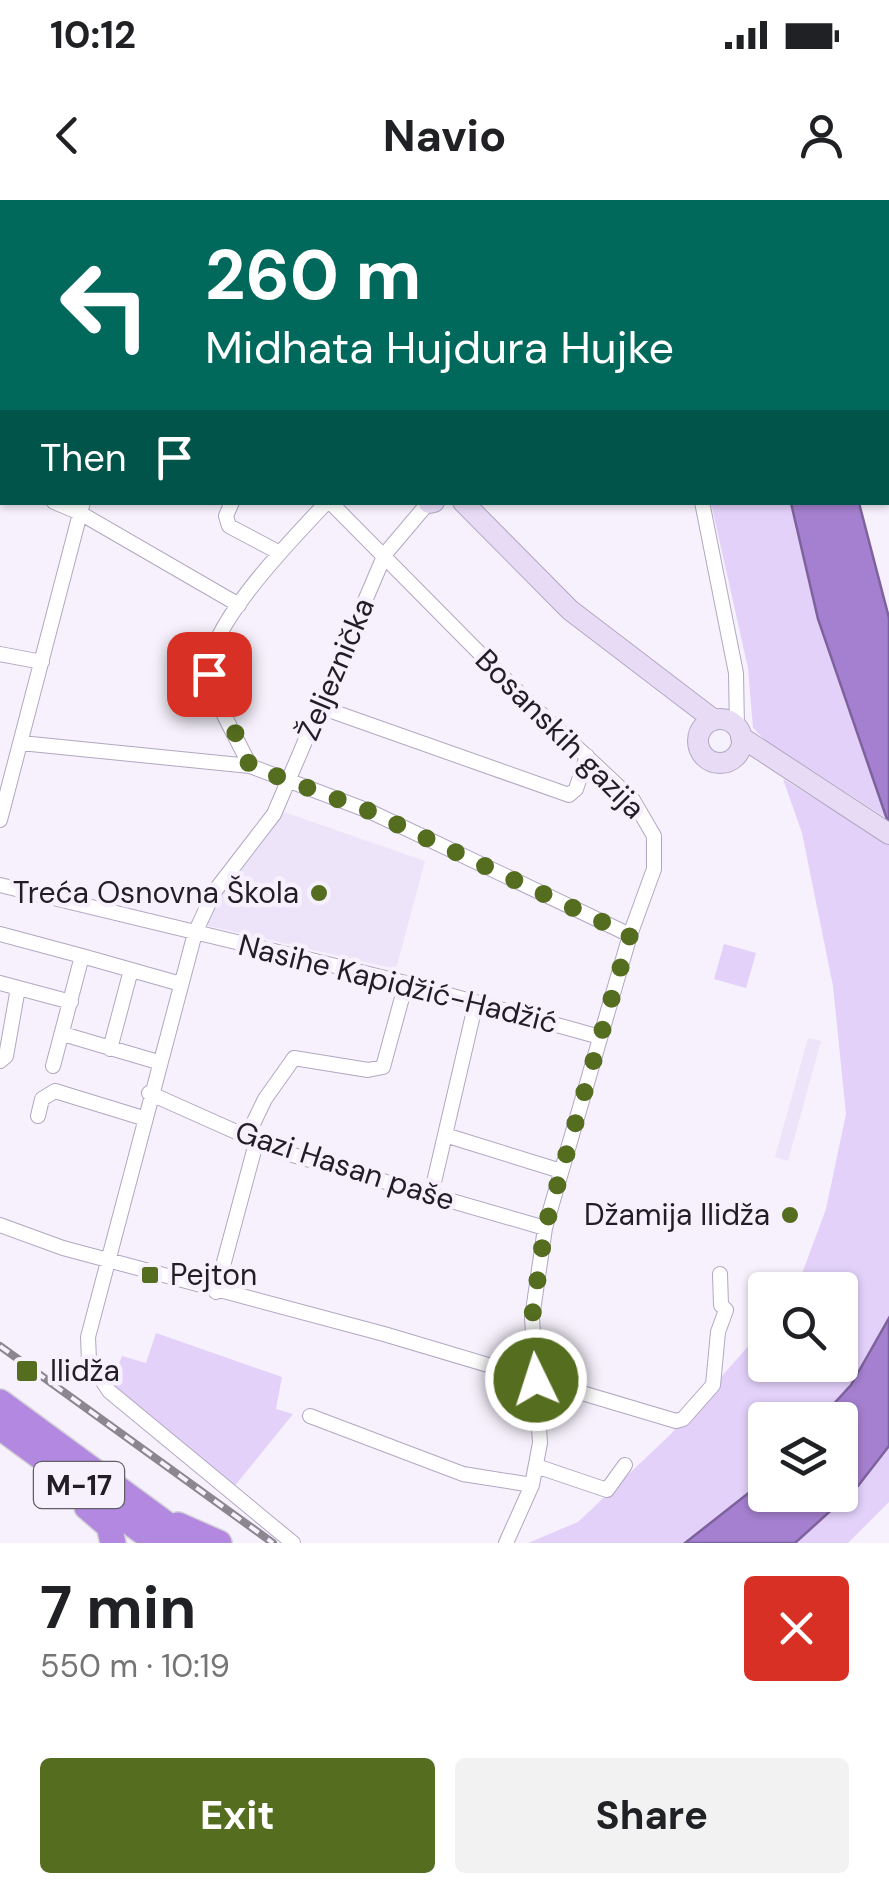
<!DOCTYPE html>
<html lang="en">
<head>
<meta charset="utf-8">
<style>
	body { margin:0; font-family:"DM Sans",sans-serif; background:#f2f2f2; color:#202124; height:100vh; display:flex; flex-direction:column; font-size:38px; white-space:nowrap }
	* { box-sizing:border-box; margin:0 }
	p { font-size:32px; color:#757577 }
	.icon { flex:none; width:55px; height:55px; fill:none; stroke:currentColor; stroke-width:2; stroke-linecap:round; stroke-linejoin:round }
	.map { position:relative; height:1343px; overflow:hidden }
	.drawer { display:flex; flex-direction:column; background:#fff; flex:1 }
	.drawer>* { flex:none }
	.banner { position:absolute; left:0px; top:0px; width:890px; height:305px; box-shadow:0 2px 8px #0004; background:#00695c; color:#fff; overflow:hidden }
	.fabs { position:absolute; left:748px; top:1072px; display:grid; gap:20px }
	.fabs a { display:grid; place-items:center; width:110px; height:110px; border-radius:10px; background:#fff; box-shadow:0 2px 8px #0004; font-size:50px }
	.pin { position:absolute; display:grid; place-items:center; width:85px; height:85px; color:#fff; margin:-42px; border-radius:20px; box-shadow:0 5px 15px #0006 }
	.me { position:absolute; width:110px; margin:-55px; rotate:356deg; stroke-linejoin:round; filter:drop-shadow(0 0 8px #0008) }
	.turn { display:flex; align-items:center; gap:35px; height:210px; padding:0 40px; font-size:45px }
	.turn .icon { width:130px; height:130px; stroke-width:2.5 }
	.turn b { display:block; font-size:70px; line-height:85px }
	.then { display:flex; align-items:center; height:95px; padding:0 40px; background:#0003; gap:20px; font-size:38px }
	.round { display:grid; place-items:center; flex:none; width:105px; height:105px; border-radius:10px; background:#f2f2f2 }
	.headline { display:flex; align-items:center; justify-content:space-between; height:170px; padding:0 40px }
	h1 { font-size:60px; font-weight:700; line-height:75px }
	.action { display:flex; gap:20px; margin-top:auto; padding:20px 40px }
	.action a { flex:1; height:115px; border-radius:10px; background:#556d1f; color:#fff; font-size:40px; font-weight:700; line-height:115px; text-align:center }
	.action a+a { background:#f2f2f2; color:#202124 }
	.status { display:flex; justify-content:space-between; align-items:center; height:70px; padding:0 50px; background:#fff; direction:ltr }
	.status svg { height:28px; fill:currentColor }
	header { display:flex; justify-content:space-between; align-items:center; height:130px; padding:0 40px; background:#fff; font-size:45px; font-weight:700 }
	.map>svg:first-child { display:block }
	.built { fill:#ede4fa }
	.green { fill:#e3d1fa }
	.water { fill:#a680d0; stroke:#7e629d; stroke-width:2.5 }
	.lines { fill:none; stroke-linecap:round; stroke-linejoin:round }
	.street-casing { stroke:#b2a7c2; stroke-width:16 }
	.secondary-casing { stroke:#b2a7c2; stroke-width:22 }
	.primary-casing { stroke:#d3d2d4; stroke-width:25 }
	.highway-casing { stroke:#d3d2d4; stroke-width:28 }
	.street { stroke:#fff; stroke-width:14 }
	.secondary { stroke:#e8dbf6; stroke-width:20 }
	.primary { stroke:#d1b8ed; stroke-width:22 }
	.highway { stroke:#b388e1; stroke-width:25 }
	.rail-casing { stroke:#8b8690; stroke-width:8 }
	.rail { stroke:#f6f1fc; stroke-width:4; stroke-dasharray:11; stroke-linecap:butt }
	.route { stroke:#556d1f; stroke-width:18; stroke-dasharray:0 32.4 }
	.poi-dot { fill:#556d1f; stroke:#f6f1fc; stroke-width:4 }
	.labels { text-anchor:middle; stroke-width:9; stroke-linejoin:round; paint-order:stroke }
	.shield { fill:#f6f1fc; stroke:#625d67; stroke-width:2.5 }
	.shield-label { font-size:28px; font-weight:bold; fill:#221d27 }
	.street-label { font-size:30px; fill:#221d27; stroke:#f6f1fc }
	.poi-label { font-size:30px; fill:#221d27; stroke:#f6f1fc; text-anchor:end }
</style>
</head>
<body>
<div class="status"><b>10:12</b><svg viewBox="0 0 49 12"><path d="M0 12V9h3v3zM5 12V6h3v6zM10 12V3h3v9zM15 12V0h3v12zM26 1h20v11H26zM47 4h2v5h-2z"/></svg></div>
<header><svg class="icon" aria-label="back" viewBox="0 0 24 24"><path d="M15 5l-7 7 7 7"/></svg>Navio<svg class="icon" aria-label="person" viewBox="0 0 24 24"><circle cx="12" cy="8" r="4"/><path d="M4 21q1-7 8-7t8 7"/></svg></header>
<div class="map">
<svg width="889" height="1343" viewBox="0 0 889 1343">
	<rect width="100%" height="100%" fill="#f6f1fc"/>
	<path class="built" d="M 281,611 L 425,661 L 396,769 L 205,725 L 220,686 L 259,644 Z
		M 808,838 L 821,841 L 788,961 L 775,957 Z"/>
	<path class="green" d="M 711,303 L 791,303 L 818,419 L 886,618 L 766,541 L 753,528 L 748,468 Z
		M 783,579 L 889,644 L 889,1118 L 851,1185 L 819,1220 L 765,1220 L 765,1280 L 685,1343 L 528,1343 L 578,1322 L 671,1234 L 765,1127 L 765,1165 L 840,1165 L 840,1090 L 796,1090 L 826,1009 L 846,914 L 833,786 L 802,633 Z
		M 724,744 L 756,753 L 746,788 L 714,779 Z
		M 156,1133 L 282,1177 L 276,1209 L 293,1214 L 229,1293 L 109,1191 L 122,1156 L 146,1163 Z
		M 889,1246 L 889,1302 L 848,1343 L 795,1343 L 858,1286 Z"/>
	<path class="water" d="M 791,303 L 859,303 L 889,418 L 889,625 L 818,419 Z
		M 889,1118 L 889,1246 L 858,1286 L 795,1343 L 685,1343 L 765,1280 L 765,1295 L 840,1295 L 840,1220 L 819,1220 L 851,1185 Z"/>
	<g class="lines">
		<g class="street-casing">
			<path id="street" d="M 99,0 L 103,2
				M 694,0 L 699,2
				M 566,2 L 568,0
				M 744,2 L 746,0
				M 888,93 L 889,94
				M 0,118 L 2,118
				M 0,281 L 2,282
				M 54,302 L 80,313 L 239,405
				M 232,302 L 226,316 L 229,326 L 280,353
				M 330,302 L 519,493 L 633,600 L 654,636 L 654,669 L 630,735 L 545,1028 L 532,1118 L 540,1243 L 532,1285 L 506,1343
				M 702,302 L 736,473 L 737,528
				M 0,454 L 42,462
				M 320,507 L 569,595 L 576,589 L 587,556
				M 21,543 L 250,566 L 369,611 L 630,735
				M 250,566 C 239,542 212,498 209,473 C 204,428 297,334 327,302
				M 0,620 L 83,302
				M 0,685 L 406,783 L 600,837
				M 0,734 L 82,756 L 53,866
				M 82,756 L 181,784
				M 0,783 L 71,802
				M 63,834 L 158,862
				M 110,849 L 131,770
				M 0,861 L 6,856 L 18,788
				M 149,893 L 279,951 L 545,1028
				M 38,916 L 42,899 L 55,891 L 143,918
				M 445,935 L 561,971
				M 431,995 L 476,802
				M 0,1025 L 63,1048 L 384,1134 L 676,1221 L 683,1219 L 713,1185 L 718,1132 L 726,1110 L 721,1105 L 720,1074
				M 216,1092 L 256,943 L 250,930 L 265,899 L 294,858 L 368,870 L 383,867 L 406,783
				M 310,1216 L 463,1274 L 532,1285
				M 536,1266 L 607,1290 L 625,1265
				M 293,1343 L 109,1191 L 89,1160 L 88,1137 L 195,733 L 214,692 L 274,614 L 385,354 L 429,302"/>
		</g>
		<g class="secondary-casing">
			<path id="secondary" d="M 158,2 L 159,0
				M 463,302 L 570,410 L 714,520
				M 429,303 L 434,302
				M698 541a22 22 0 1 1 44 0a22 22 0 1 1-44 0Z
				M 741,537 L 889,634"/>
		</g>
		<g class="primary-casing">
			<path id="primary" d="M 126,0 L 131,2"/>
		</g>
		<g class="highway-casing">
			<path id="highway" d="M 0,1202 L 192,1343
				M 0,1227 L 158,1343
				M 87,1307 L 109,1326 L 113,1343
				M 178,1325 L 219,1343"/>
		</g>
		<use href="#street" class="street"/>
		<use href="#secondary" class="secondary"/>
		<use href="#primary" class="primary"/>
		<use href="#highway" class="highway"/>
		<g class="rail-casing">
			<path id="rail" d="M 0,1146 L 273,1343"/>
		</g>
		<use href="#rail" class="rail"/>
	</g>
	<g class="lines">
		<path class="route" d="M 209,474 L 250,566 L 369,611 L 630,735 L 545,1028 L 532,1118 L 536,1180"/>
	</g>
	<g class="poi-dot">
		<circle cx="319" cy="693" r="10"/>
		<circle cx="790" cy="1015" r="10"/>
		<rect x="140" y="1065" width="20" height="20" rx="5"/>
		<rect x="15" y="1159" width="24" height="24" rx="5"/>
	</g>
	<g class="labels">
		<rect class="shield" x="34" y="1262" width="90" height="46" rx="8"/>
		<g class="shield-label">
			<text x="79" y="1295">M-17</text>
		</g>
		<g class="street-label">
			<text transform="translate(336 469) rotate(-67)" y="10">Željeznička</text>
			<text transform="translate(560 534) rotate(45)" y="10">Bosanskih gazija</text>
			<text transform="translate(398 784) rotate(14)" y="10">Nasihe Kapidžić-Hadžić</text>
			<text transform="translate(345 966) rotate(18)" y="10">Gazi Hasan paše</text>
		</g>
		<g class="poi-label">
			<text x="299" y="703">Treća Osnovna Škola</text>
			<text x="770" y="1025">Džamija Ilidža</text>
			<text x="170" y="1085" text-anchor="start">Pejton</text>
			<text x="50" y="1181" text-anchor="start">Ilidža</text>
		</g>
	</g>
</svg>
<div class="fabs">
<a><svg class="icon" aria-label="search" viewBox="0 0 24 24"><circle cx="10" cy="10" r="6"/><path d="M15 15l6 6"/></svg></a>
<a><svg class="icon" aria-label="layers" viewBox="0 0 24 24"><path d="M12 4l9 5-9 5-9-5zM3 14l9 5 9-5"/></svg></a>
</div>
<div class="pin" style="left:209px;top:474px;background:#d93025"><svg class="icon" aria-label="arrive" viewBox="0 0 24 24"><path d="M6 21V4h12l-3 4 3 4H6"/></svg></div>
<svg class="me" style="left:536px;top:1180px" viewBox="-20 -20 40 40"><circle r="17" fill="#556d1f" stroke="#fff" stroke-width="3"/><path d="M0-11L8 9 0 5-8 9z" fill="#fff"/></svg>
<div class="banner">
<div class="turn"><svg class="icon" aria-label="left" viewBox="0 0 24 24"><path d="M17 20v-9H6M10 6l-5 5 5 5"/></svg><div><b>260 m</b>Midhata Hujdura Hujke</div></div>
<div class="then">Then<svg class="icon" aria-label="arrive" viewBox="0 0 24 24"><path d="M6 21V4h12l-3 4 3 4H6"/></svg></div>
</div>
</div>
<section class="drawer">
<div class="headline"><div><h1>7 min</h1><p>550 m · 10:19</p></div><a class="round" style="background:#d93025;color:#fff"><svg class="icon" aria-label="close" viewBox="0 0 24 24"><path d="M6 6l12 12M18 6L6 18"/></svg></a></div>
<div class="action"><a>Exit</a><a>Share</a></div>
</section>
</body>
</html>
